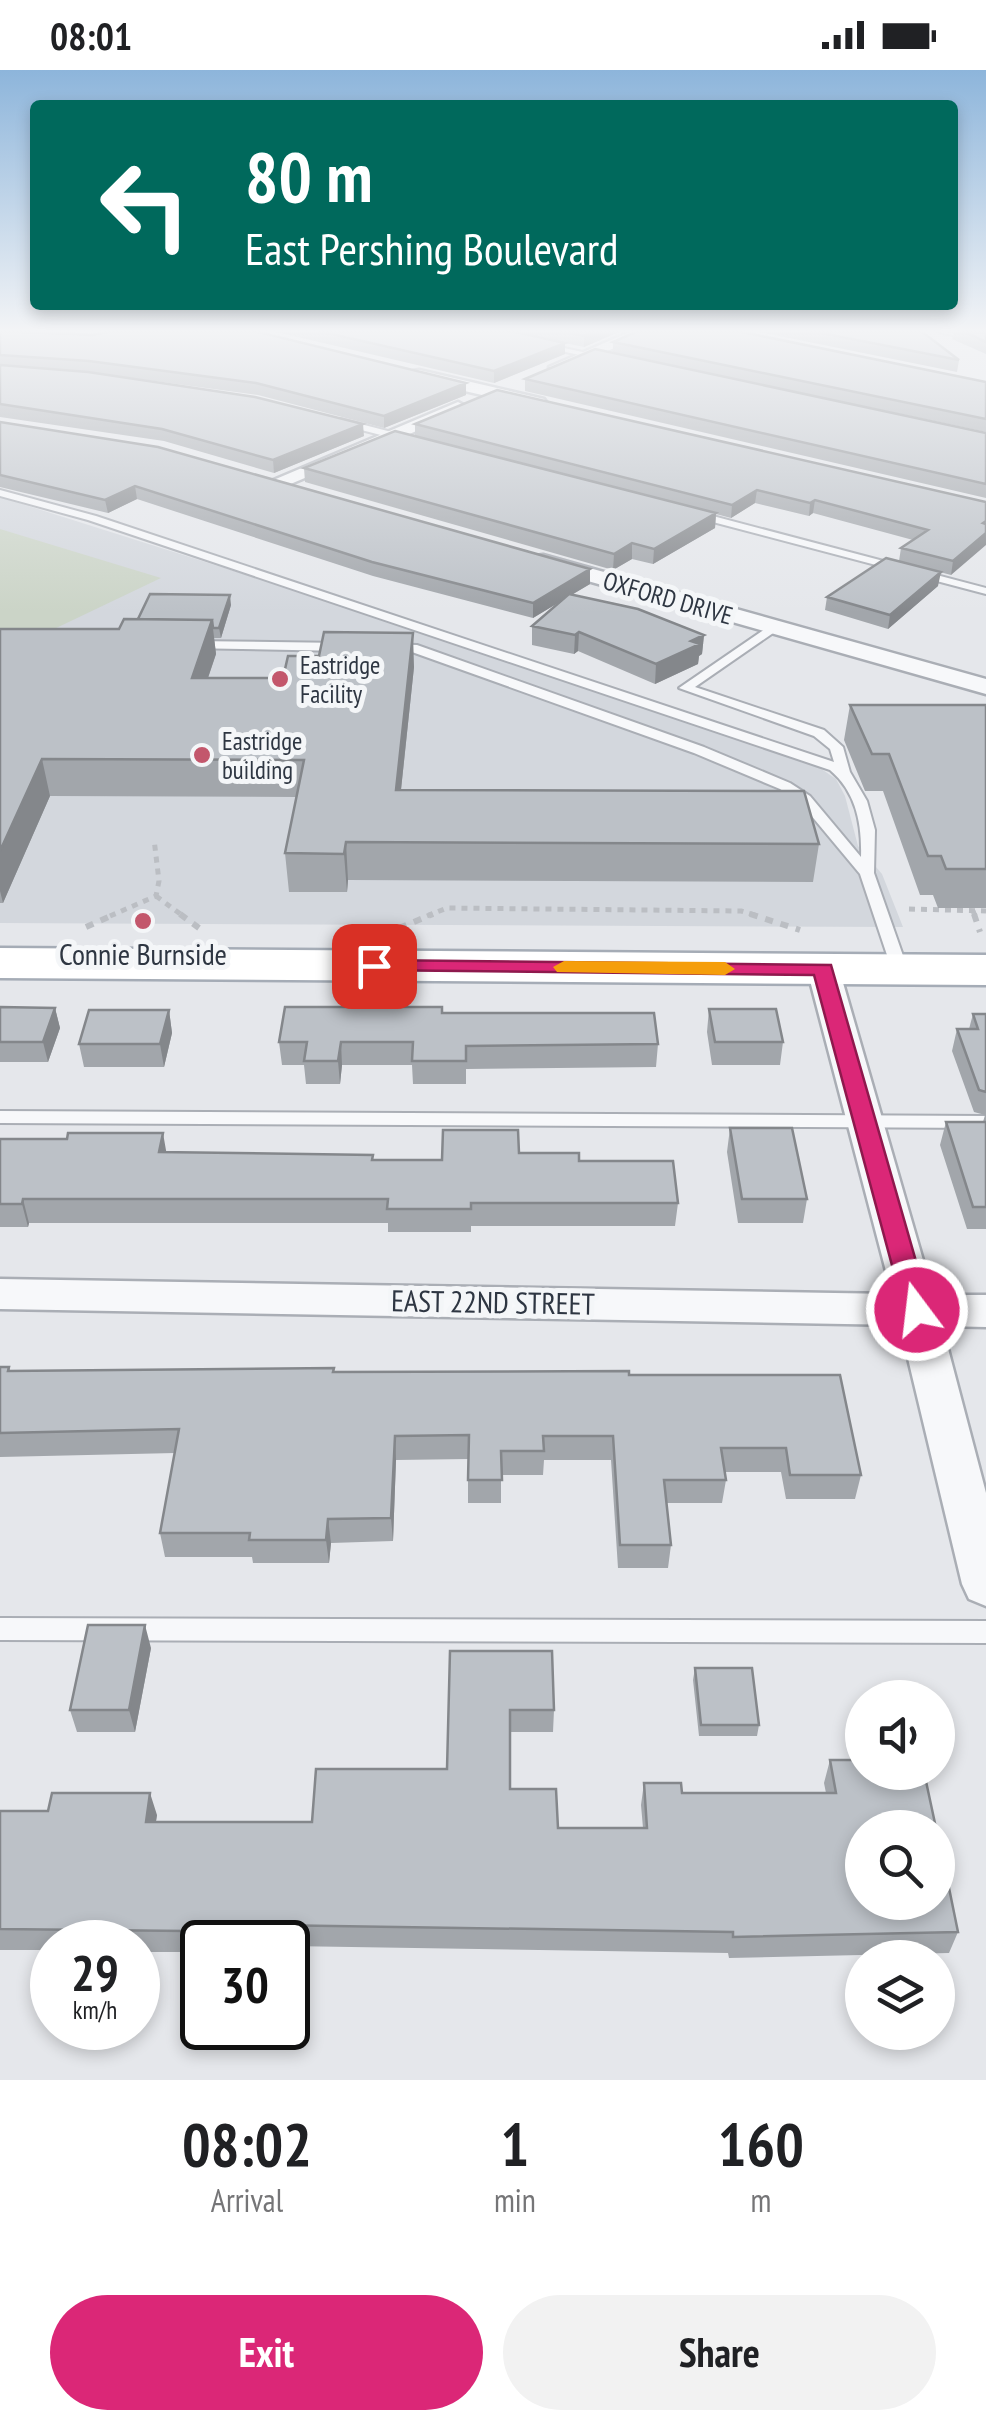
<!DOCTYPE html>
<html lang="en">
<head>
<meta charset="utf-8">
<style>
	body { margin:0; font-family:"PT Sans Narrow",sans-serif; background:#f2f2f2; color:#202124; height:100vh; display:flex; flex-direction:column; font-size:38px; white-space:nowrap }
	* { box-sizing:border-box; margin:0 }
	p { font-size:32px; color:#757577 }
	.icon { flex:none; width:55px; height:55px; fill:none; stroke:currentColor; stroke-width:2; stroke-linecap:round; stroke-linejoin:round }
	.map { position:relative; height:2010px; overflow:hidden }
	.sheet { display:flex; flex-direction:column; background:#fff; flex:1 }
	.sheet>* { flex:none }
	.banner { position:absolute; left:30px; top:30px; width:928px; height:210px; border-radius:10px; box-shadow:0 5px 15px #0003; background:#00695c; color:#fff; overflow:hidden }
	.fabs { position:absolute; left:845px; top:1610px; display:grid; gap:20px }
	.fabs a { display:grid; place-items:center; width:110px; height:110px; border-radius:50%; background:#fff; box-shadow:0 5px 15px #0003; font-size:50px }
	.speed { position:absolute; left:30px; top:1850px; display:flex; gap:20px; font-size:50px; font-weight:700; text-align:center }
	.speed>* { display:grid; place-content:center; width:130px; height:130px; border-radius:50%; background:#fff; box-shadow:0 5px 15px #0003; line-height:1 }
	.speed small { font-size:25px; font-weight:400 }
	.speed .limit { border:5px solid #111; border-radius:15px; background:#fff; color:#111 }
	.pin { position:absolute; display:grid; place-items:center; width:85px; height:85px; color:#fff; margin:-42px; border-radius:20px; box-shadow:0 5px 15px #0006 }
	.me { position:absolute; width:110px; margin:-55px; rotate:345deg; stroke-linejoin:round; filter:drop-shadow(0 0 8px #0008) }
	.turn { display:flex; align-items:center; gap:35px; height:210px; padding:0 50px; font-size:45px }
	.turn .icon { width:130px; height:130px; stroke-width:2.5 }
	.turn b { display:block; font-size:70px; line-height:85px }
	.eta { display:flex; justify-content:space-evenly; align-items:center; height:170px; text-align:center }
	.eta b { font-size:60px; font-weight:700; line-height:70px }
	.primary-button { display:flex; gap:20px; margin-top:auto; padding:20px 50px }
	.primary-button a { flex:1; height:115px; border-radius:60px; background:#db2777; color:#fff; font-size:40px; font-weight:700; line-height:115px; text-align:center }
	.primary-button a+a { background:#f2f2f2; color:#202124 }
	.status { display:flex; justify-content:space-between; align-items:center; height:70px; padding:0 50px; background:#fff; direction:ltr }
	.status svg { height:28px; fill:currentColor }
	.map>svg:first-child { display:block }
	.built { fill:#d3d7dd }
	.green { fill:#cbd4c7 }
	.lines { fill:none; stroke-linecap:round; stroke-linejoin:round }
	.service-casing { stroke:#aaaeb5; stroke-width:4 }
	.minor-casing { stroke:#aaaeb5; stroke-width:5 }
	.primary-casing { stroke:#a5acb6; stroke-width:5 }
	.path-far1 { stroke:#bbbec3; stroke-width:5; stroke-dasharray:6 6; stroke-linecap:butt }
	.path { stroke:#bbbec3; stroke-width:6; stroke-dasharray:8 8; stroke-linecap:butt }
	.service { fill:#f7f8fa; fill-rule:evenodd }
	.minor { fill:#f7f8fa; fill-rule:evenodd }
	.primary { fill:#fff; fill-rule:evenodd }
	.wall { fill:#a2a6ab }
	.shaded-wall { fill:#84878b }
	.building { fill:#bcc1c7; stroke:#84878b; stroke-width:2.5 }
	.route { fill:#db2777; stroke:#8e194d; stroke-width:2.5 }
	.slow { fill:#f59e0b }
	.poi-dot { fill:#c3576c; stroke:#f4f6f8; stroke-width:4 }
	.labels { text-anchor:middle; stroke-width:10; stroke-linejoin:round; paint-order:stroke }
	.far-street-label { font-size:25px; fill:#2e3642; stroke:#f4f6f8 }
	.far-poi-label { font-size:25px; fill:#2e3642; stroke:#f4f6f8; text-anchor:start }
	.poi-label { font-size:30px; fill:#2e3642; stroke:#f4f6f8 }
	.street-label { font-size:30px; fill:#2e3642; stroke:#f4f6f8 }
</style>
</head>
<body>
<div class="status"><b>08:01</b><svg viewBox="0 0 49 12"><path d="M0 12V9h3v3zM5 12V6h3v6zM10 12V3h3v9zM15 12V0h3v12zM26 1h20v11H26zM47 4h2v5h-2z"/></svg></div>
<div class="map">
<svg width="986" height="2010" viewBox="0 0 986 2010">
	<rect width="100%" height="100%" fill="#e5e7eb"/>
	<path class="built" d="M 0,427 L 326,530 L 817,696 L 836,709 L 845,726 L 858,776 L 882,804 L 903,857 L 0,853 Z"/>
	<path class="green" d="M 0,459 L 161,508 L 29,571 L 0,561 Z"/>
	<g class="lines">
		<g class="service-casing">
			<path id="service" d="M 938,261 L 986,267 L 986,271 L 942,263 Z
				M 541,273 L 601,286 L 605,288 L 601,290 L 544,277 Z
				M 341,349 L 411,367 L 413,369 L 408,372 L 338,354 Z
				M 0,420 L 96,446 L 834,692 L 830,679 L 814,666 L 679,618 L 768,557 L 776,557 L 776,561 L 695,617 L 824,660 L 843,677 L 850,702 L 867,731 L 875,760 L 874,803 L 908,900 L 900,905 L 892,900 L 860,804 L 800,732 L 780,719 L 694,683 L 412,582 L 390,582 L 384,578 L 390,574 L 417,575 L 704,677 L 790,713 L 810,726 L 861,787 C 862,753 856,722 830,700 L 88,450 L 0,426 Z
				M 694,441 L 986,518 L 986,524 L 690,446 L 690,442 Z
				M 190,571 L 344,573 L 350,577 L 344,581 L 186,578 L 184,575 Z
				M 0,1041 L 986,1046 L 986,1058 L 0,1053 Z
				M 0,1548 L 986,1551 L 986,1573 L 0,1570 Z"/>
		</g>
		<g class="minor-casing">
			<path id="minor" d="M 632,261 L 654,261 L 563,300 L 549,297 Z
				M 419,300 L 544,329 L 547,333 L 538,338 L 413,309 L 413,301 Z
				M 458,332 L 467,337 L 464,341 L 281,418 L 267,418 L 264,414 Z
				M 543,485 L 986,609 L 986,624 L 535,496 L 532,491 L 535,486 Z
				M 823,889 L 834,892 L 839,899 L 933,1225 L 986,1225 L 986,1257 L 942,1256 L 986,1423 L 986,1536 L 969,1529 L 962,1514 L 900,1255 L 0,1239 L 0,1209 L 892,1224 L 807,899 L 812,892 Z"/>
		</g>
		<g class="primary-casing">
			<path id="primary" d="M 0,878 L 986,885 L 986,915 L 0,908 Z"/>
		</g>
		<path class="path-far1" d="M 156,826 L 183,846
			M 909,839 L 986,841
			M 973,841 L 975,846
			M 110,846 L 156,826 L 159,811 L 154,769
			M 427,846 L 447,838 L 741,841 L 758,846"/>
		<path class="path" d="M 180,844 L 199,858
			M 750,844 L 800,860
			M 974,844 L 980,862
			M 86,857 L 115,844
			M 399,858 L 433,844"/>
		<use href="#service" class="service"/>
		<use href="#minor" class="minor"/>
		<use href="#primary" class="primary"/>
	</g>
	<path class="wall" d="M 0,261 L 466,313 L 466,325 L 384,358 L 258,325 L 88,302 L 364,366 L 274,403 L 164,371 L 0,347 Z
		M 272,261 L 621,261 L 584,277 L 565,273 L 565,284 L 494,313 Z
		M 754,261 L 921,261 L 959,290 L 957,302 Z
		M 954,261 L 986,261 L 986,284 L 952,269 Z
		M 613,272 L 986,312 L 986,362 L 613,283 Z
		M 525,309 L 986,363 L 986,428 L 525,321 Z
		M 0,352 L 590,514 L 571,525 L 704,565 L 702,584 L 699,586 L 698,594 L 655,614 L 578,581 L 574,584 L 532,575 L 532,556 L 562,530 L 533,548 L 373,506 L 137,429 L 108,443 L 0,417 Z
		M 415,354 L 986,432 L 951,505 L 899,491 L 901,478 L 913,470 L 813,443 L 809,446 L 755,433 L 731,448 L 716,444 L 715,458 L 653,494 L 632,489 L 613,500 L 305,412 L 304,398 L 415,366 Z
		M 938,516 L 888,559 L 825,540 L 827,527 Z
		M 231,535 L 221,568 L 214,568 L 216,584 L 208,608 L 283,608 L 414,597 L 401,720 L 819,774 L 813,812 L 348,810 L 347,822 L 289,822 L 285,783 L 297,727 L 50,726 L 3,833 L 0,833 L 0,559 L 119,559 L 138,549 Z
		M 850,635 L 986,635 L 986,838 L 938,838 L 933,825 L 920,825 L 883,721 L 865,721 L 844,670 Z
		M 0,937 L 55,938 L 60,958 L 48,992 L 0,992 Z
		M 709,939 L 783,972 L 780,995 L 712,995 L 707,962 Z
		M 169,940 L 172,963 L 164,997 L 84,997 L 79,974 Z
		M 443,943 L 658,974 L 656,997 L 466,999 L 466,1014 L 413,1014 L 412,995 L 342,995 L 340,1014 L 306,1014 L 304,995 L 282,995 L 279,972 Z
		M 973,944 L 986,944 L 986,1159 L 967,1159 L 940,1075 L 946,1052 L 983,1052 L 985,1045 L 974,1042 L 952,981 L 957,959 L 969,959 Z
		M 730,1058 L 807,1129 L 803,1153 L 738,1153 L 727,1082 Z
		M 0,1069 L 166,1082 L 373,1090 L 442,1090 L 519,1083 L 579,1091 L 678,1133 L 675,1156 L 471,1156 L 471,1162 L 388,1162 L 388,1153 L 29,1153 L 28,1157 L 0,1157 Z
		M 0,1297 L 9,1297 L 10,1301 L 629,1305 L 861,1405 L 855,1429 L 786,1429 L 781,1402 L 725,1402 L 726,1410 L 722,1433 L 667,1433 L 671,1475 L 668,1498 L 618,1498 L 611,1390 L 544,1390 L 543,1405 L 501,1405 L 501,1433 L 468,1433 L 468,1389 L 396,1390 L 393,1471 L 331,1473 L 329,1493 L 253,1493 L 252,1487 L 165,1487 L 160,1463 L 175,1383 L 0,1387 Z
		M 151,1578 L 135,1662 L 77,1662 L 70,1640 Z
		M 450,1581 L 554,1640 L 553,1662 L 510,1662 L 510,1719 L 558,1758 L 643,1758 L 641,1735 L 644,1713 L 682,1723 L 826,1723 L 824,1713 L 830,1690 L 958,1862 L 949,1883 L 729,1888 L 728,1883 L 288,1876 L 288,1872 L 202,1872 L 202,1882 L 138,1882 L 138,1872 L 52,1872 L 52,1880 L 0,1880 L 0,1741 L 157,1745 L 156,1752 L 312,1752 L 447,1699 Z
		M 695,1598 L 759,1655 L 757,1666 L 699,1666 L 693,1610 Z"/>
	<path class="shaded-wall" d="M 594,261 L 621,261 L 584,277 L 584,266 Z
		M 565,273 L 565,284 L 494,313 L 494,301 Z
		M 466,313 L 466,325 L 384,358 L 384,346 Z
		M 363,354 L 364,366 L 274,403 L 273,390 Z
		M 135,416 L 137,429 L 108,443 L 105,430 Z
		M 757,420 L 755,433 L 731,448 L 732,435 Z
		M 815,430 L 813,443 L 809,446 L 810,433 Z
		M 716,443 L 715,458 L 653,494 L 654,479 Z
		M 986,463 L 986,475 L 951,505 L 953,491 Z
		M 632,473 L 632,489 L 613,500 L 614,484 Z
		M 590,499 L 590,514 L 533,548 L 533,533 Z
		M 941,502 L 938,516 L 888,559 L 890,545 Z
		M 230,525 L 231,535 L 221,568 L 219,558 Z
		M 212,550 L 216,584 L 196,643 L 192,608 Z
		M 579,562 L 578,581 L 574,584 L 575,565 Z
		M 413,563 L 414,597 L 397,757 L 396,720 Z
		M 704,565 L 702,584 L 699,586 L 698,594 L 655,614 L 656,594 L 691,571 Z
		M 42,689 L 50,726 L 3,833 L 0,821 L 0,781 Z
		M 346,772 L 348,810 L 347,822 L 344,784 Z
		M 55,938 L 60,958 L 48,992 L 43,972 Z
		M 169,940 L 172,963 L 164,997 L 160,974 Z
		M 341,972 L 342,995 L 340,1014 L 338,991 Z
		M 163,1063 L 167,1086 L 159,1082 Z
		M 23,1129 L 29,1153 L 28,1157 L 22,1134 Z
		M 395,1366 L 396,1390 L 393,1471 L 391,1448 Z
		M 328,1449 L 331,1473 L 329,1493 L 326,1470 Z
		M 145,1555 L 151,1578 L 135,1662 L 129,1640 Z
		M 150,1723 L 157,1745 L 152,1773 L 146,1752 Z"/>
	<path class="building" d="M 0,261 L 93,265 L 111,261 L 254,261 L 466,313 L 384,346 L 256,313 L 89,291 L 0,285 Z
		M 318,261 L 511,261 L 565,273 L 494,301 Z
		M 560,261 L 594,261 L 584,266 Z
		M 638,261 L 737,261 L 986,312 L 986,349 L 613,272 Z
		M 811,261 L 921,261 L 959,290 Z
		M 963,261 L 986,263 L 986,272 Z
		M 595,279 L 986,363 L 986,414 L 525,309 Z
		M 0,295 L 88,302 L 255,327 L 363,354 L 273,390 L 162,359 L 0,334 Z
		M 497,320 L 986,432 L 986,451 L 983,453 L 986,454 L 986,463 L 953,491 L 901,478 L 928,460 L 815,430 L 810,433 L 757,420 L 732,435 L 415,354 Z
		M 0,352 L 158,377 L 590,499 L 533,533 L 372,492 L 135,416 L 105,430 L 0,405 Z
		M 395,361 L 716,443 L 654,479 L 632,473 L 614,484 L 304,398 Z
		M 886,488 L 941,502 L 890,545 L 827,527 Z
		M 150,524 L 230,525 L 219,558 L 213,558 L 212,550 L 138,549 Z
		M 569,524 L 638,539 L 704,565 L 691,571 L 700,574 L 656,594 L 579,562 L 575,565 L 532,556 Z
		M 124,549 L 212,550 L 192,608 L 283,608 L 288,586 L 319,586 L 324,562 L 413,563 L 396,720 L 804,721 L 819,774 L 346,772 L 344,784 L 285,783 L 304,690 L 42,689 L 0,781 L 0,559 L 119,559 Z
		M 850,635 L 986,635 L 986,799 L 946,799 L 941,786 L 928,786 L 889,684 L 872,684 Z
		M 0,937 L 55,938 L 43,972 L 0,972 Z
		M 285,937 L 442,937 L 442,943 L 654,943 L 658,974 L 466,976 L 466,991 L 412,991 L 413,972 L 341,972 L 338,991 L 304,991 L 307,972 L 279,972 Z
		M 709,939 L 776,939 L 783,972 L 715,972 Z
		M 89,940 L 169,940 L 160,974 L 79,974 Z
		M 973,944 L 986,944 L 986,1022 L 979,1020 L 957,959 L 978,959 Z
		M 946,1052 L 986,1052 L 986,1137 L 973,1137 Z
		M 730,1058 L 792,1058 L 807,1129 L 742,1129 Z
		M 443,1060 L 518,1060 L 519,1083 L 579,1083 L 579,1091 L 673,1091 L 678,1133 L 471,1133 L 471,1139 L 387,1139 L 388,1129 L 23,1129 L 22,1134 L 0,1134 L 0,1069 L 67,1069 L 68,1063 L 163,1063 L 159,1082 L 373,1085 L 372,1090 L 442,1090 Z
		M 0,1297 L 9,1297 L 8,1301 L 334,1298 L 333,1302 L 629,1301 L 629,1305 L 840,1305 L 861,1405 L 790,1405 L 786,1378 L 721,1378 L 726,1410 L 664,1410 L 671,1475 L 620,1475 L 613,1366 L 543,1366 L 544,1381 L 501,1381 L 502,1410 L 468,1410 L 469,1365 L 395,1366 L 391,1448 L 328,1449 L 326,1470 L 249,1470 L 250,1463 L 160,1463 L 179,1359 L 0,1363 Z
		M 88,1555 L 145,1555 L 129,1640 L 70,1640 Z
		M 450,1581 L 552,1581 L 554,1640 L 510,1640 L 510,1719 L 556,1719 L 558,1758 L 647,1758 L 644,1713 L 681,1713 L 682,1723 L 836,1723 L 830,1690 L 862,1690 L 862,1702 L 924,1702 L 936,1758 L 862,1758 L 862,1832 L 938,1832 L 938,1764 L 958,1862 L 733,1867 L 733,1862 L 269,1855 L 268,1862 L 0,1859 L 0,1741 L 48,1741 L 52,1723 L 150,1723 L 146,1752 L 312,1752 L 316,1699 L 447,1699 Z
		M 695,1598 L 752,1598 L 759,1655 L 701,1655 Z"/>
	<linearGradient id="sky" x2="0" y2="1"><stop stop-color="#8db5db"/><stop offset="0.48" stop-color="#f3f4f6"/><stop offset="1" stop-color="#f3f4f6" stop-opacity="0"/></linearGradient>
	<rect width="986" height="543" fill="url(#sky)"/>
	<path class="route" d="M 374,890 L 831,895 L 930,1240 L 926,1247 L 908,1247 L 904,1240 L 814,905 L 366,900 L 363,896 L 366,892 Z"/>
	<path class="slow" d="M 564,891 L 725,892 L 735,899 L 725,905 L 557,902 L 553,897 Z"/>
	<g class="poi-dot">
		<circle cx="280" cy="609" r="10"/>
		<circle cx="202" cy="685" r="10"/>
		<circle cx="143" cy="851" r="10"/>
	</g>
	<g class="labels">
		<g class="far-street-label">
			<text transform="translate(668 528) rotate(16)" y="9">OXFORD DRIVE</text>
		</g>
		<g class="far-poi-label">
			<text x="300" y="604">Eastridge<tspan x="300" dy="29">Facility</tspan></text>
			<text x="222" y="680">Eastridge<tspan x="222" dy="29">building</tspan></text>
		</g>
		<g class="poi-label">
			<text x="143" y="895">Connie Burnside</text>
		</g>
		<g class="street-label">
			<text transform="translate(493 1233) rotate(1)" y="10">EAST 22ND STREET</text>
		</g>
	</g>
</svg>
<div class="fabs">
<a><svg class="icon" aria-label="sound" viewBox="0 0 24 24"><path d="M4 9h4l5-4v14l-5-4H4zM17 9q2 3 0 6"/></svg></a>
<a><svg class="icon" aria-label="search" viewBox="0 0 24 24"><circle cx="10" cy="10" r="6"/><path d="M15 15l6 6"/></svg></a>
<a><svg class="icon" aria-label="layers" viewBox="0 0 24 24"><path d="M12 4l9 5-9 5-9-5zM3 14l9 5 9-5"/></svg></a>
</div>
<div class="speed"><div>29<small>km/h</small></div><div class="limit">30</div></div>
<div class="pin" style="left:374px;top:896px;background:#d93025"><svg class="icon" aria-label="arrive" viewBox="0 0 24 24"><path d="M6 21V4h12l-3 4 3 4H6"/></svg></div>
<svg class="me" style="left:917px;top:1240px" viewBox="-20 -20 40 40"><circle r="17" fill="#db2777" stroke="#fff" stroke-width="3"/><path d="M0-11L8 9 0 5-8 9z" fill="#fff"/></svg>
<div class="banner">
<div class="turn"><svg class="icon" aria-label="left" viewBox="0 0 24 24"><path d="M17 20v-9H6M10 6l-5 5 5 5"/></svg><div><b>80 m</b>East Pershing Boulevard</div></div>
</div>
</div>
<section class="sheet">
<div class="eta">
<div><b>08:02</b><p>Arrival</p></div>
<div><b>1</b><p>min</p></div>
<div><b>160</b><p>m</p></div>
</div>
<div class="primary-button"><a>Exit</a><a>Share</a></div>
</section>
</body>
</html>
